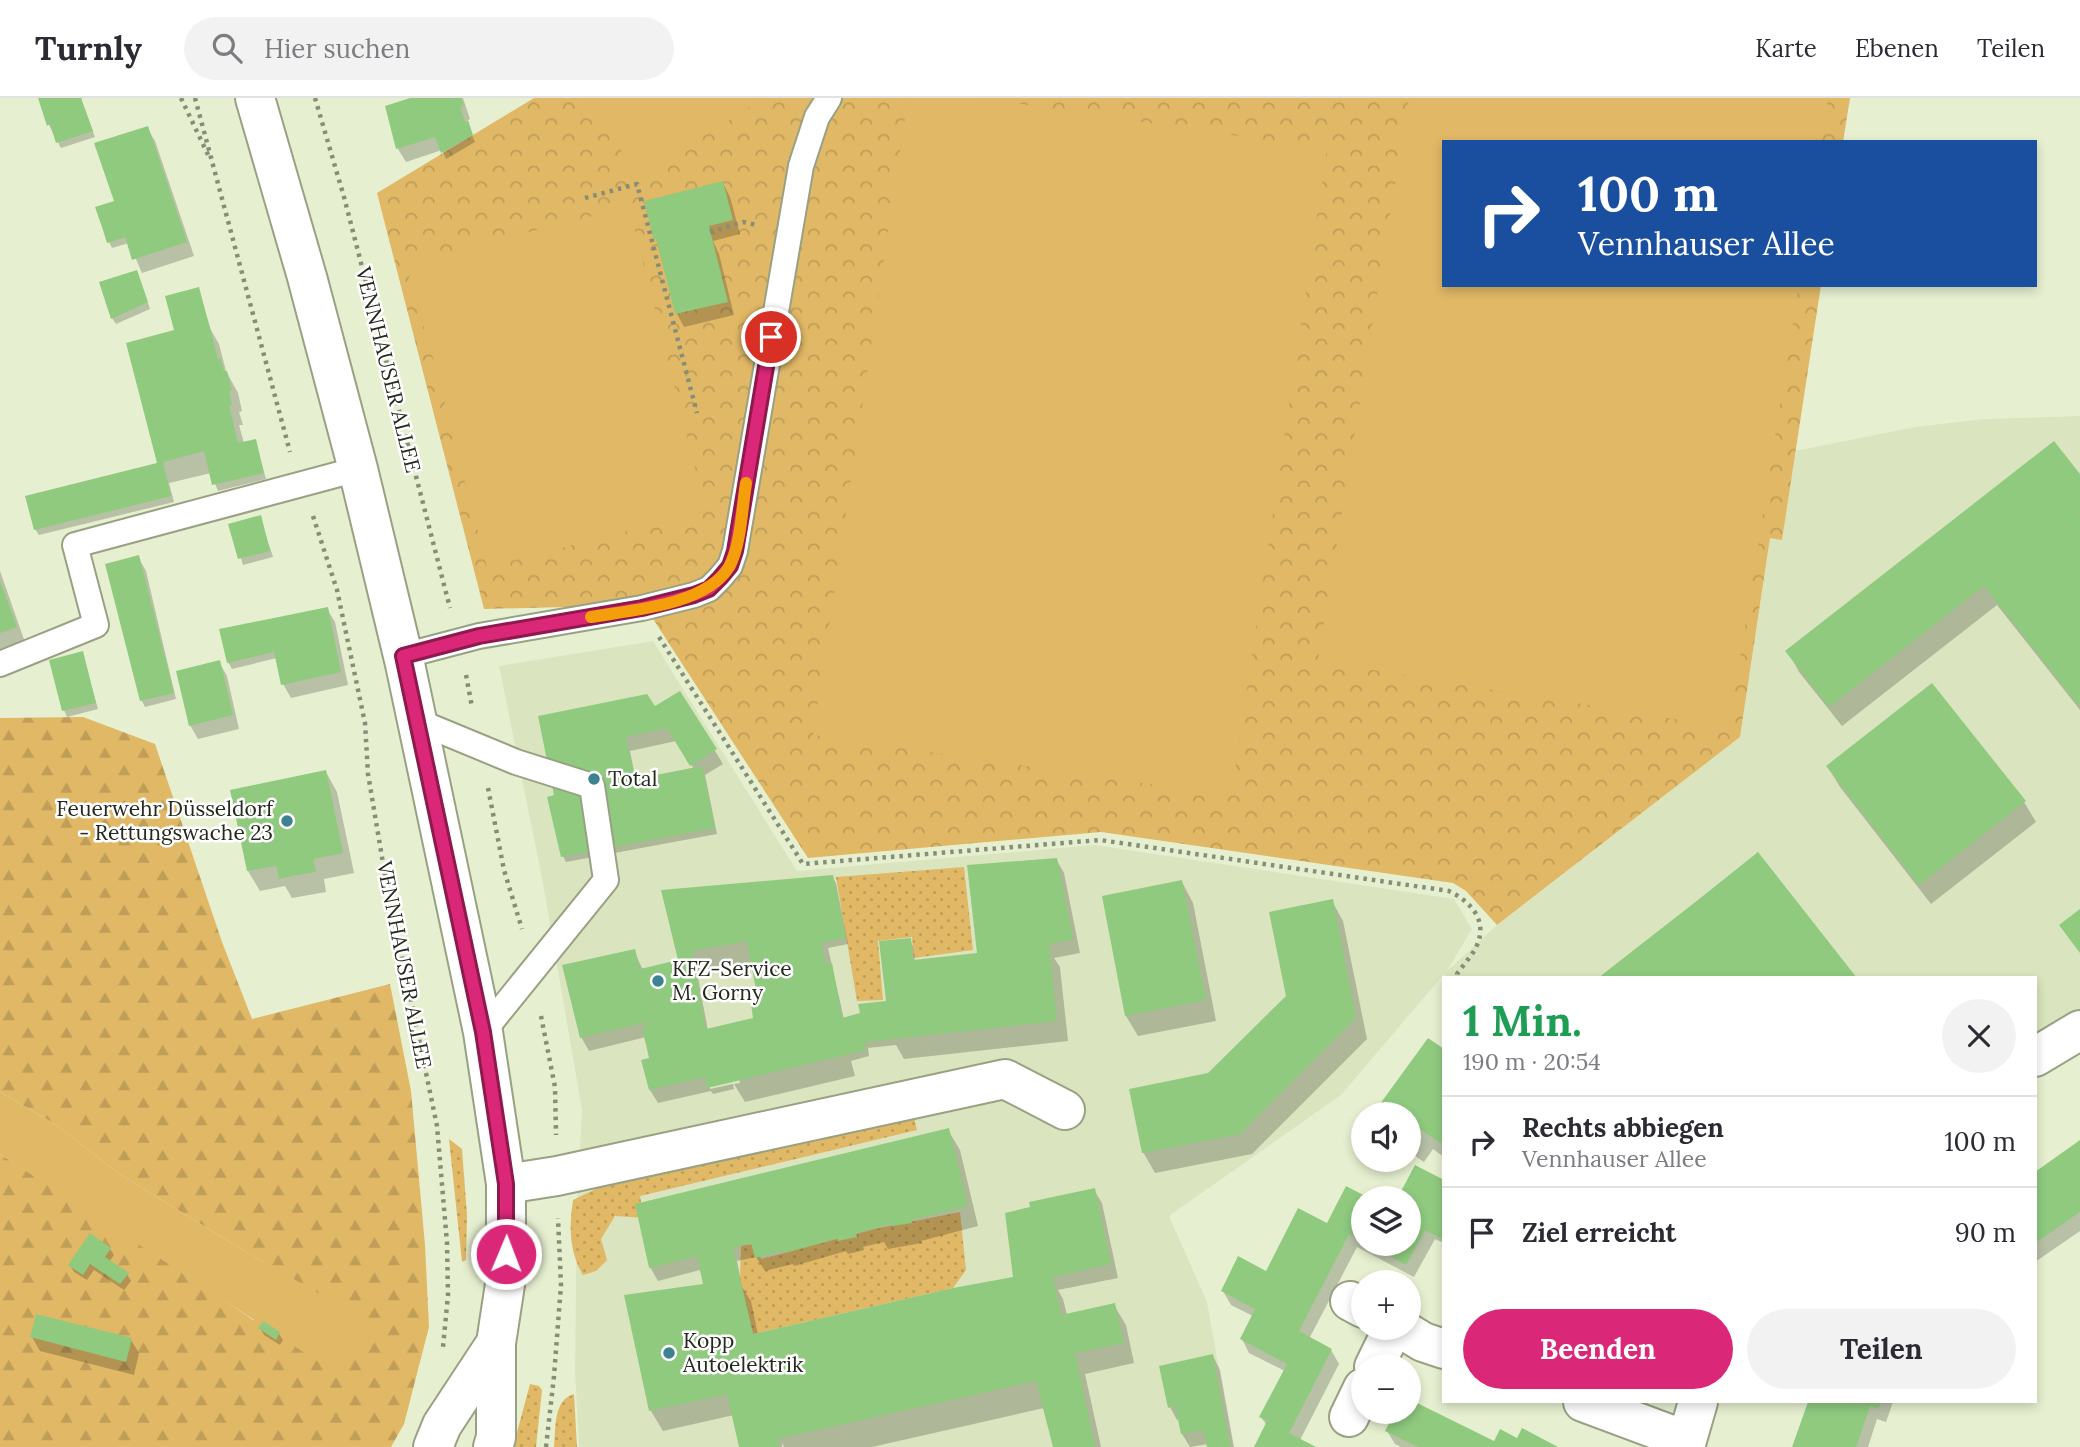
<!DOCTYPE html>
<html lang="de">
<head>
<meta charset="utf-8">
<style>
	body { margin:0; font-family:Lora,serif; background:#f2f2f3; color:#2b2b33; height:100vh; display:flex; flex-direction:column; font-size:26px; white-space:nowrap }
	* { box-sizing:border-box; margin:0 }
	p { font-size:23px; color:#7c7c81 }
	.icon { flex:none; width:38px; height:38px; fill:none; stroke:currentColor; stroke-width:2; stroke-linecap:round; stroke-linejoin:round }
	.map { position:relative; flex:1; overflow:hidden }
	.panel { position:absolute; left:1442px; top:878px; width:595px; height:427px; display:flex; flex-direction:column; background:#fff; border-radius:0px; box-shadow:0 4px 10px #0003 }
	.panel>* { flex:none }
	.banner { position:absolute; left:1442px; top:42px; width:595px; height:147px; border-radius:0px; box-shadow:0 4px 10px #0003; background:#1a4fa0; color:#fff; overflow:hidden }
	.controls { position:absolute; left:1351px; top:1004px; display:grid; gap:14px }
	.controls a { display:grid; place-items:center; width:70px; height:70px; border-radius:50%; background:#fff; box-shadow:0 4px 10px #0003; font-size:35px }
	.pin { position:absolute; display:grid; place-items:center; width:60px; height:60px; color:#fff; margin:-30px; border:4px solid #fff; border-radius:50%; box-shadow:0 2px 7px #0007 }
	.me { position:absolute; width:77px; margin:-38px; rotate:1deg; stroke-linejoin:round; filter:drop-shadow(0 0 5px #0008) }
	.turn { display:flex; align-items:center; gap:24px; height:147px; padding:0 21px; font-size:32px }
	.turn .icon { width:91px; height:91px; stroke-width:2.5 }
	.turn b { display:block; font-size:49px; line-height:60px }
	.round { display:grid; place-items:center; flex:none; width:74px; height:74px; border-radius:37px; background:#f2f2f3 }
	.headline { display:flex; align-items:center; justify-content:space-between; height:119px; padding:0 21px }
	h1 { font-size:42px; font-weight:700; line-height:52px; color:#1e9e55 }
	.primary-button { display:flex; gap:14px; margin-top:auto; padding:14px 21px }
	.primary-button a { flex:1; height:80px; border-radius:42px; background:#db2777; color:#fff; font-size:28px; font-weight:700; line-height:80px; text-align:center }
	.primary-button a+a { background:#f2f2f3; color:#2b2b33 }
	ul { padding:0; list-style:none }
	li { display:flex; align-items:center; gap:21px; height:91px; padding:0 21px; border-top:2px solid #e1e1e2 }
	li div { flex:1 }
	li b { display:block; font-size:26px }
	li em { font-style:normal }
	header { display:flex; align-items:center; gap:42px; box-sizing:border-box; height:98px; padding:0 35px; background:#fff; border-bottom:2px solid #e1e1e2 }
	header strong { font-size:33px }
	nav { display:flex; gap:38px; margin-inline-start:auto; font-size:24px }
	.search { width:490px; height:63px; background:#f2f2f3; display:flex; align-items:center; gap:18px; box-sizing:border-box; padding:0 24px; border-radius:38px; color:#7c7c81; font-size:26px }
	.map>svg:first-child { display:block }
	.built { fill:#dae5bf }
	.grass { fill:url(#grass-dots) }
	.forest { fill:url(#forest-firs) }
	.park { fill:url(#park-crowns) }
	.garden { fill:#e0b866 }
	.shadow { fill:#0003; fill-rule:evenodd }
	.building { fill:#8fca7f; fill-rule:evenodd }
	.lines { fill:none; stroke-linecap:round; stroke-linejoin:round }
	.service-casing { stroke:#98a183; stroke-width:28 }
	.minor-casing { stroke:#98a183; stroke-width:42 }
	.secondary-casing { stroke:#98a183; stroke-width:42 }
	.path { stroke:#878e78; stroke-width:4.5; stroke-dasharray:3.5 5; stroke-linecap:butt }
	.service { stroke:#fff; stroke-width:24 }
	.minor { stroke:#fff; stroke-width:38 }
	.secondary { stroke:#fff; stroke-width:38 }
	.route-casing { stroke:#8e194d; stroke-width:18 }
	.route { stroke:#db2777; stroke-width:12 }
	.slow { stroke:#f59e0b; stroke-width:12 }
	.poi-dot { fill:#3e8291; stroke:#fff; stroke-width:2.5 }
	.labels { text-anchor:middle; stroke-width:5; stroke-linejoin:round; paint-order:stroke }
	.street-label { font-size:21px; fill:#25281d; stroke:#fff }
	.poi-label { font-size:21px; fill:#25281d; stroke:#fff; text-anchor:start }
</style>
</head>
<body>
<header>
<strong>Turnly</strong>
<div class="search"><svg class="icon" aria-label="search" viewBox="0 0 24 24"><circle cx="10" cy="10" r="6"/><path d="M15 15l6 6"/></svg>Hier suchen</div>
<nav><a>Karte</a><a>Ebenen</a><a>Teilen</a></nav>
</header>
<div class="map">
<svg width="2080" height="1349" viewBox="0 0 2080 1349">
	<defs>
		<pattern id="grass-dots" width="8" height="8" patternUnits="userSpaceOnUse" patternTransform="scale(1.75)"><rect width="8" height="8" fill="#e0b866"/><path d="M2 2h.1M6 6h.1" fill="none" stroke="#c09e58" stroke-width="1.8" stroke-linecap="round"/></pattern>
		<pattern id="forest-firs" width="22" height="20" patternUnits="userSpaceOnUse" patternTransform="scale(1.75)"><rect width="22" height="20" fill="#e0b866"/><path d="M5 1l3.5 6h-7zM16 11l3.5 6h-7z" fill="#c09e58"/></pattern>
		<pattern id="park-crowns" width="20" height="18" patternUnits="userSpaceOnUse" patternTransform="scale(1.75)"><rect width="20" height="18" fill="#e0b866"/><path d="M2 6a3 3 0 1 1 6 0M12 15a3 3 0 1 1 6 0" fill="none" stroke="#c09e58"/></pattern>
	</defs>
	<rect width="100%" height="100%" fill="#e6f0d0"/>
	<path class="built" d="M 2080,318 L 2080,926 L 2035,953 L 2035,880 L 1449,880 L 1444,876 L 1341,997 L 1169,1118 L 1207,1204 L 1233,1349 L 579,1349 L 575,1273 L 577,1104 L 582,1012 L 542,780 L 499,568 L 653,543 L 797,773 L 1095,747 L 1454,801 L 1472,831 L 1447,873 L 1497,827 L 1740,639 L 1770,440 L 1782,441 L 1795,353 L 1915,329 L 1984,321 Z"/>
	<path class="grass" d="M 964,769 L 973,852 L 914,860 L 912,839 L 878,843 L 883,902 L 857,903 L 836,779 Z
		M 912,1011 L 917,1032 L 640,1098 L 644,1120 L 615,1118 L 601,1141 L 607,1162 L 596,1173 L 583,1177 C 569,1153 569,1129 573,1102 L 598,1090 Z
		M 449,1041 L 462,1051 L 467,1117 L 466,1162 L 462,1164 Z
		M 960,1114 L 966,1172 L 953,1190 L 753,1236 L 740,1181 L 741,1148 L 758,1145 L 761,1161 L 875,1131 Z
		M 530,1286 L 539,1288 L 542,1292 L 536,1349 L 513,1349 Z
		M 574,1296 L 577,1349 L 554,1349 C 556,1330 553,1302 574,1296 Z"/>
	<path class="forest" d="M 83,619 L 155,646 L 222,844 L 252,921 L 390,886 L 411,993 L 425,1147 L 429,1229 L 404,1326 L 391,1349 L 0,1349 L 0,1056 L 179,1171 L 253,1222 L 373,1228 L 241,1151 L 118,1075 L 58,1028 L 0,994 L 0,620 Z"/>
	<path class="park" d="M 534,0 L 1850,0 L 1843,44 L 1444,44 L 1444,187 L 1821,187 L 1782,442 L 1770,440 L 1740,639 L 1497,827 L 1466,793 L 1453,785 L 1101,734 L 808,760 L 644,507 L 484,511 L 377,95 Z"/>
	<path class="garden" d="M 591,0 L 765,0 L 637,80 Z
		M 908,0 L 980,0 L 1327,51 L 1231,698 L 813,637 Z
		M 1409,0 L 1828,0 L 1821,44 L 1444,44 L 1444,187 L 1799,187 L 1729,630 L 1318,563 Z
		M 629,109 L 706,413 L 487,469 L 435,267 L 405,165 Z
		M 0,994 L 58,1028 L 118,1075 L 241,1151 L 374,1227 L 340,1278 L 0,1056 Z"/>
	<path class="shadow" d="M 40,0 L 83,0 L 81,1 L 95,39 L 61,50 L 49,27 Z
		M 416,0 L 463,0 L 470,21 L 466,23 L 475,44 L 446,61 L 442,52 L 406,64 L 398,51 L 387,10 Z
		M 147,30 L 155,43 L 194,158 L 142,175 L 129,145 L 112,150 L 109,144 Z
		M 723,85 L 730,99 L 740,136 L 713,143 L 719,156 L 734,217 L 684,229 L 677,216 L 646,104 Z
		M 139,180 L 150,211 L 116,226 L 112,220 Z
		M 198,191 L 211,232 L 219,246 L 226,273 L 238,295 L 242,313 L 239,314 L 243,327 L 239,327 L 244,345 L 255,343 L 266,381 L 218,393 L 211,375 L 169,385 L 174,404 L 39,437 L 35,431 L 159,366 L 177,233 Z
		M 2080,379 L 2080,612 L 1997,507 L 1842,628 L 1799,574 L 1788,553 Z
		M 260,419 L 273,459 L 243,467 L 231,427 Z
		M 138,459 L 146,473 L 176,601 L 145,609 L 142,603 L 107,467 Z
		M 0,473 L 27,550 L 0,559 Z
		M 327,511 L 335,524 L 348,587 L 291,600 L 283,586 L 277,560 L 232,571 L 228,564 Z
		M 82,555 L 98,611 L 67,619 L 64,612 Z
		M 219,564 L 227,578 L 239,631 L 198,641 L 190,627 Z
		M 680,595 L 723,666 L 705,677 L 717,736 L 566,764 L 563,758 L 556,698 L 654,611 ZM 676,643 L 694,671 L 636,683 L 630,653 Z
		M 1828,669 L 2024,704 L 2036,724 L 1931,806 L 1840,689 Z
		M 326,674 L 337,694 L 354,775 L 324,781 L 326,794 L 292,800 L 285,788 L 260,793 L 248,773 Z
		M 1757,756 L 1855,880 L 1599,880 Z
		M 1056,761 L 1064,775 L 1080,855 L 1054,860 L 1060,869 L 1068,943 L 904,961 L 896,947 L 868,950 L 869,958 L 851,963 L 855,978 L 745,1004 L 734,986 L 740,985 L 739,981 L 710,988 L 710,991 L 733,986 L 734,991 L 713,996 L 711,993 L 658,1005 L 650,992 L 643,963 L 651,961 L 646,939 L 589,953 L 581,939 L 634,853 L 643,872 L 680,863 L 663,794 L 832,779 L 836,785 L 848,846 L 828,850 L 844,921 L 889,912 L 910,842 L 913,848 L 915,864 L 979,857 ZM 753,864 L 762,912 L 755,922 L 708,933 L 697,874 Z
		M 1182,784 L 1193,805 L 1216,923 L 1138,938 L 1126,918 L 1104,800 Z
		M 1332,803 L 1343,823 L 1367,941 L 1252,1056 L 1155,1075 L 1143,1054 L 1209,977 L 1287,899 Z
		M 1444,953 L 1444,1059 L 1433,1051 L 1424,1064 L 1409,1054 L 1409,1017 Z
		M 948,1032 L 960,1052 L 978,1128 L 921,1143 L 922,1145 L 888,1151 L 884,1144 L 863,1149 L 864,1152 L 848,1156 L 846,1153 L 794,1168 L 793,1166 L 765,1173 L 756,1159 L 737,1163 L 742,1189 L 751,1203 L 758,1237 L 1015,1181 L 1094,1092 L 1102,1105 L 1118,1180 L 1058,1192 L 1063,1201 L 1067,1217 L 1114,1207 L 1126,1227 L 1134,1265 L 1085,1276 L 1101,1349 L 1054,1349 L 1044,1310 L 872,1349 L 784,1349 L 782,1345 L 782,1349 L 741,1349 L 734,1317 L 663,1333 L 651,1313 L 626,1199 L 705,1188 L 700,1172 L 658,1183 L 650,1169 Z
		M 2080,1044 L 2080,1133 L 2035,1164 L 2035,1075 Z
		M 1444,1084 L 1444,1145 L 1435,1141 L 1414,1179 L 1357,1149 L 1309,1241 L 1331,1252 L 1339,1266 L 1300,1342 L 1312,1349 L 1256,1349 L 1267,1328 L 1261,1319 L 1285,1273 L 1249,1255 L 1242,1241 L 1253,1218 L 1231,1207 L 1223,1193 L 1267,1175 L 1363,1101 L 1363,1146 L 1409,1146 L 1409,1101 Z
		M 110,1151 L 114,1157 L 109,1164 L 127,1176 L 131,1183 L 124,1192 L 94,1172 L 87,1182 L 74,1174 L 70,1167 Z
		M 260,1230 L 279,1236 L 283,1242 L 280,1247 L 264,1237 Z
		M 32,1239 L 131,1242 L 139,1255 L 134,1277 L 40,1253 Z
		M 1213,1258 L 1220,1272 L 1234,1349 L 1209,1349 L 1208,1346 L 1190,1349 L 1182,1336 L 1180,1321 L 1177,1322 L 1170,1309 Z
		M 1409,1303 L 1492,1345 L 1518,1342 L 1555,1349 L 1401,1349 L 1395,1346 L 1387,1333 L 1409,1314 Z
		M 1810,1304 L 1893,1304 L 1886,1324 L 1877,1321 L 1868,1349 L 1795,1349 Z"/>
	<path class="building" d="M 38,0 L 81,0 L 93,33 L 56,45 L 50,26 L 47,28 Z
		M 410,0 L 461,0 L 464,7 L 460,9 L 465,24 L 468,22 L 473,37 L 441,55 L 435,39 L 396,51 L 385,8 Z
		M 148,28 L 187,144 L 132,162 L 125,139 L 107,145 L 102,129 L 95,109 L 114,103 L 94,45 Z
		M 723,83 L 733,122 L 709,128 L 728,204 L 675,216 L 658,148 L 656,141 L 654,142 L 644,103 Z
		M 137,172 L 148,204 L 111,221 L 99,184 Z
		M 199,189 L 218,261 L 220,260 L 224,273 L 227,273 L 232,292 L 229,293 L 232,307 L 229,307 L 238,345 L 256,341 L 264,375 L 212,387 L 204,353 L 163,364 L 171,398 L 34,432 L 25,398 L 157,365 L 126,245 L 174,232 L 165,198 Z
		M 2054,343 L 2080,376 L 2080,413 L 2078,415 L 2080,418 L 2080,609 L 1984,488 L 1829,609 L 1785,553 Z
		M 261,417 L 270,453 L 238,461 L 228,426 Z
		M 139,457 L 174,595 L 140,603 L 105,466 Z
		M 0,483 L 17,529 L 0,535 Z
		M 328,509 L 341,574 L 281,587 L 274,554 L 227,565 L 219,531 Z
		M 83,553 L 96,605 L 62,613 L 49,562 Z
		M 220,562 L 233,617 L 189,628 L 176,573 Z
		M 1932,585 L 2026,703 L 1919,787 L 1826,668 Z
		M 680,593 L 717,651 L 690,668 L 667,630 L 626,639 L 635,681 L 702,668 L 715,730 L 561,759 L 547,699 L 554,697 L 538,618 L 647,596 L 655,608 Z
		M 326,672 L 343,755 L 313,761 L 316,774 L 297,777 L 279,781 L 276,768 L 247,773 L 230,692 Z
		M 1758,754 L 1857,880 L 1598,880 L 1698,802 Z
		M 1057,760 L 1073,841 L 1049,846 L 1057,923 L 865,944 L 866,952 L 707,990 L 705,979 L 649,992 L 641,962 L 649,960 L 642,929 L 648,927 L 648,924 L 580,940 L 562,867 L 635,851 L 640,871 L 678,862 L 661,792 L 833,777 L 846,840 L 821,845 L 825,866 L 832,865 L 842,920 L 860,915 L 858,906 L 886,903 L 879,843 L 911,840 L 913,862 L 977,855 L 967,767 ZM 747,843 L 758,903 L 751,905 L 753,920 L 706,931 L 692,853 Z
		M 1182,782 L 1206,902 L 1125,918 L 1102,798 Z
		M 1333,801 L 1356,920 L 1240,1036 L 1142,1055 L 1129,991 L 1208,975 L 1286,898 L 1269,814 Z
		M 2080,811 L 2080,855 L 2059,827 Z
		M 1428,940 L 1444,951 L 1444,1047 L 1421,1032 L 1412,1045 L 1409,1043 L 1409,1017 L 1372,1017 Z
		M 949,1030 L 968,1108 L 911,1122 L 912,1125 L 893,1128 L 892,1126 L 856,1135 L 857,1139 L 838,1143 L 838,1140 L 785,1155 L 784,1153 L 755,1160 L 751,1145 L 733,1150 L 753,1236 L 953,1190 L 1013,1179 L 1005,1115 L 1030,1109 L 1029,1104 L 1095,1090 L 1111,1166 L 1053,1179 L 1061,1217 L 1115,1205 L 1124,1245 L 1075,1255 L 1095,1349 L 1053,1349 L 1036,1283 L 777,1341 L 779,1349 L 739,1349 L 727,1296 L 649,1313 L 624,1197 L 703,1186 L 697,1158 L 649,1170 L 635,1106 Z
		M 2080,1042 L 2080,1114 L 2035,1145 L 2035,1074 Z
		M 1415,1067 L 1444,1082 L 1444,1142 L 1425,1132 L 1406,1167 L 1368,1146 L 1409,1146 L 1409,1101 L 1397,1101 Z
		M 1346,1088 L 1371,1101 L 1363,1101 L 1363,1144 L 1349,1136 L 1299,1233 L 1332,1251 L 1289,1335 L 1316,1349 L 1254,1349 L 1267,1323 L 1259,1319 L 1287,1266 L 1240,1241 L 1255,1211 L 1221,1193 L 1238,1158 L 1266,1173 L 1298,1110 L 1327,1125 Z
		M 90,1135 L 111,1150 L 105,1159 L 129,1175 L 120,1186 L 90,1166 L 83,1177 L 68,1167 Z
		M 36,1216 L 132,1240 L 126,1264 L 30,1239 Z
		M 263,1223 L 280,1234 L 276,1242 L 258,1230 Z
		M 1213,1256 L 1230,1349 L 1207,1349 L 1203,1332 L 1181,1336 L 1175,1307 L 1168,1310 L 1159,1268 Z
		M 1409,1301 L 1494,1343 L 1500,1331 L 1517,1340 L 1522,1330 L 1558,1349 L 1418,1349 L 1385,1333 L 1395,1314 L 1409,1314 Z
		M 1808,1304 L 1881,1304 L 1878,1311 L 1870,1308 L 1856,1349 L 1792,1349 Z"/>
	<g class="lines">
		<g class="service-casing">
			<path id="service" d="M 403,558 L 479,538 L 642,510 L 694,497 L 709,491 L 720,480 L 730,468 L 735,453 L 801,68 L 817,19 L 829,0
				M 0,566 L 96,527 L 75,447 L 358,371
				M 417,623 L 516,664 L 592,688 L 606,782 L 483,934"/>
		</g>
		<g class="minor-casing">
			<path id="minor" d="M 2035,959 L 2080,932
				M 506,1086 L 557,1078 L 1005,981 L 1065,1012
				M 1350,1203 L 1363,1210
				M 1400,1230 L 1423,1244 L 1444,1251
				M 1374,1269 L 1393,1230
				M 1583,1304 L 1685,1342
				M 1349,1319 L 1363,1290
				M 1685,1349 L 1698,1304"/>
		</g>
		<g class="secondary-casing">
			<path id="secondary" d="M 255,0 L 307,179 L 358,371 L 405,566 L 483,934 L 506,1086 L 506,1180 L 496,1245 L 496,1339 L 493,1349
				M 433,1349 L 442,1327 L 496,1245"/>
		</g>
		<path class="path" d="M 181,0 L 210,61
			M 195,0 L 290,354
			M 315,0 L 344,99 L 450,510
			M 585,100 L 637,86 L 697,315
			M 710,134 L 743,124 L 757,127
			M 313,418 L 337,492 L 365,625 L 368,676 L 385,777 L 437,1028 L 447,1145 L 448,1197 L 443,1249
			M 659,539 L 803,766 L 1100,742 L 1449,793 C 1470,803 1488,822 1477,847 C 1473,857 1463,867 1457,876 L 1457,880
			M 466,577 L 472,609
			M 488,690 L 504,772 L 522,831
			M 541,918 L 555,989 L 556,1037
			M 546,1349 L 554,1278 L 561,1187 L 558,1120"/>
		<use href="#service" class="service"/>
		<use href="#minor" class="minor"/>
		<use href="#secondary" class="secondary"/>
	</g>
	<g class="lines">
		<g class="route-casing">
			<path id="route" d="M 506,1156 L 506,1086 L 483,934 L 403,558 L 479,538 L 642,510 L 694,497 L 709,491 L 720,480 L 730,468 L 735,453 L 771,239"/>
		</g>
		<use href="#route" class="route"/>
		<path class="slow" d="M 591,519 C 632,512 706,507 729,469 C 741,448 742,409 746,385"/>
	</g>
	<g class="poi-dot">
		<circle cx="594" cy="681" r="7"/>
		<circle cx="287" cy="723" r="7"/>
		<circle cx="658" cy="883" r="7"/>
		<circle cx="669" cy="1255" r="7"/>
	</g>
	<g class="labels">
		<g class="street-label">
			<text transform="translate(388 272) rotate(76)" y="7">VENNHAUSER ALLEE</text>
			<text transform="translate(404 867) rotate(79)" y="7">VENNHAUSER ALLEE</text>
		</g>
		<g class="poi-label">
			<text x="608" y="688">Total</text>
			<text x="273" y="718" text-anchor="end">Feuerwehr Düsseldorf<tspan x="273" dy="24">- Rettungswache 23</tspan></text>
			<text x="672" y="878">KFZ-Service<tspan x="672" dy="24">M. Gorny</tspan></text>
			<text x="683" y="1250">Kopp<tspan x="683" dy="24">Autoelektrik</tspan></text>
		</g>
	</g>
</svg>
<div class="controls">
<a><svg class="icon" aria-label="sound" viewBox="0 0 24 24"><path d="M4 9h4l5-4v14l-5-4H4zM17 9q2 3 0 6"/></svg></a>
<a><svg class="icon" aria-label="layers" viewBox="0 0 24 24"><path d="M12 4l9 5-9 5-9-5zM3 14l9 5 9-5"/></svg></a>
<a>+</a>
<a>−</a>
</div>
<div class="pin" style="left:771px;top:239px;background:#d93025"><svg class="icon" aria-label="arrive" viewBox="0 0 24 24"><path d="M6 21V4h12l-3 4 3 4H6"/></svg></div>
<svg class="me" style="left:506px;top:1156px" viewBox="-20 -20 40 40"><circle r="17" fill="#db2777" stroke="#fff" stroke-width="3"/><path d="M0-11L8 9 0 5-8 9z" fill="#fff"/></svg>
<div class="banner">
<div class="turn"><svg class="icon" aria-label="right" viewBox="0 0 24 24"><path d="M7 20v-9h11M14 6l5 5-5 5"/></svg><div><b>100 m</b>Vennhauser Allee</div></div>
</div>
<section class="panel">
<div class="headline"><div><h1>1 Min.</h1><p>190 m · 20:54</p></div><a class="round"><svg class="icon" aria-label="close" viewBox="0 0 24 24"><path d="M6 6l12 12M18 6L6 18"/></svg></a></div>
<ul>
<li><svg class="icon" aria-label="right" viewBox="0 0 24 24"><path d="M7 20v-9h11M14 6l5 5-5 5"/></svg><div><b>Rechts abbiegen</b><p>Vennhauser Allee</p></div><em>100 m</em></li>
<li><svg class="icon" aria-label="arrive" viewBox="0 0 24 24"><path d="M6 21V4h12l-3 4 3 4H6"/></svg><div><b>Ziel erreicht</b></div><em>90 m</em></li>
</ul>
<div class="primary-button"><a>Beenden</a><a>Teilen</a></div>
</section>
</div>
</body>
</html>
